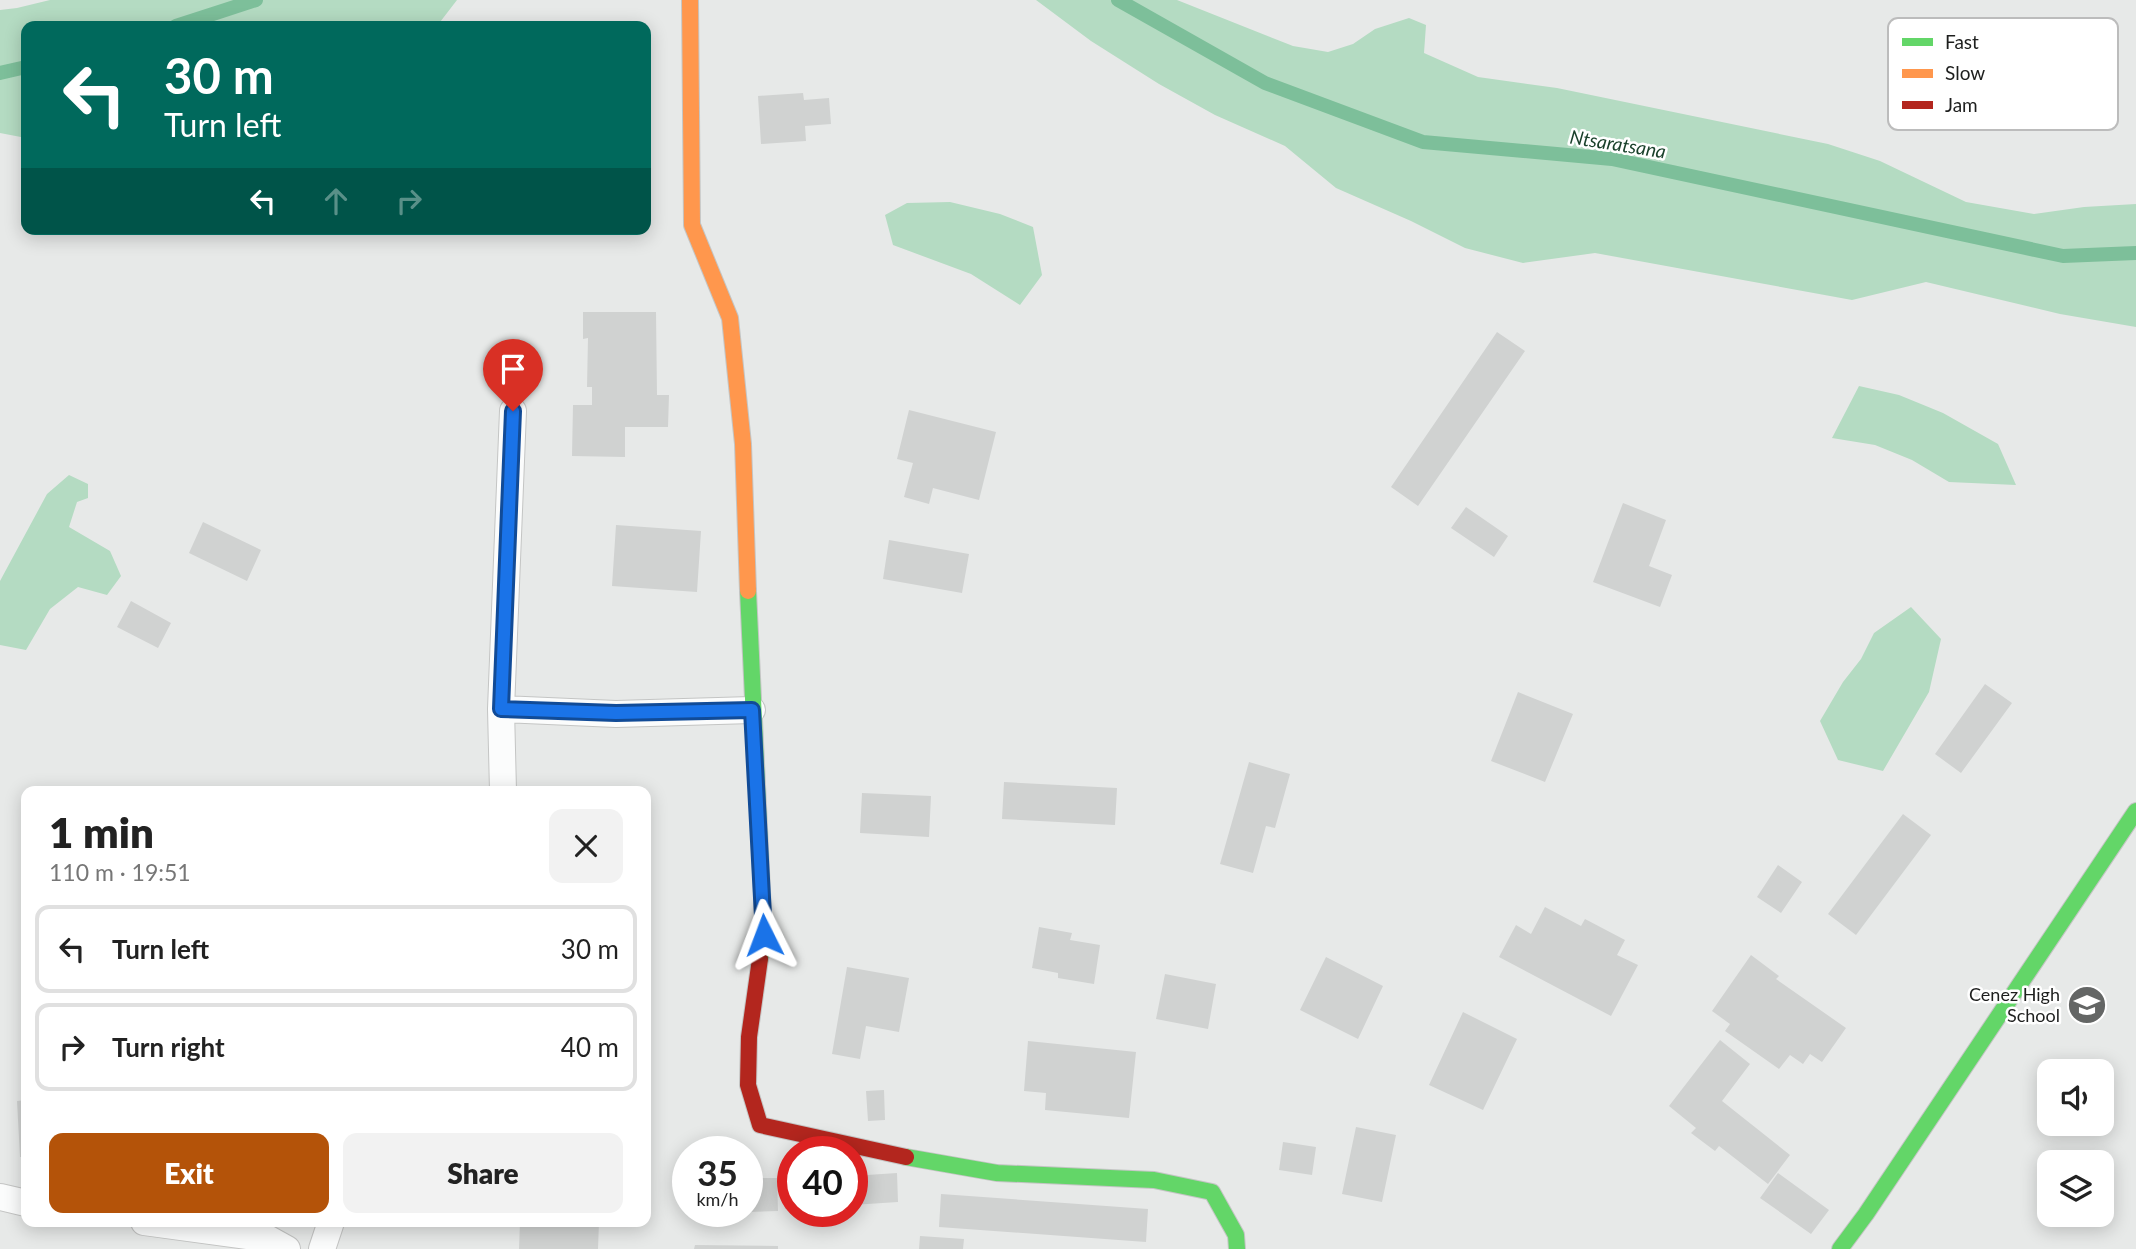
<!DOCTYPE html>
<html lang="en">
<head>
<meta charset="utf-8">
<style>
	body { margin:0; font-family:Lato,sans-serif; background:#f2f2f2; color:#222; height:100vh; display:flex; flex-direction:column; font-size:26px; white-space:nowrap }
	* { box-sizing:border-box; margin:0 }
	p { font-size:23px; color:#767676 }
	.icon { flex:none; width:38px; height:38px; fill:none; stroke:currentColor; stroke-width:2; stroke-linecap:round; stroke-linejoin:round }
	.map { position:relative; flex:1; overflow:hidden }
	.drawer { position:absolute; left:21px; top:786px; width:630px; height:441px; display:flex; flex-direction:column; background:#fff; border-radius:14px; box-shadow:0 4px 18px #0003 }
	.drawer>* { flex:none }
	.guide { position:absolute; left:21px; top:21px; width:630px; height:214px; border-radius:14px; box-shadow:0 4px 18px #0003; background:#00695c; color:#fff; overflow:hidden }
	.tools { position:absolute; left:2037px; top:1059px; display:grid; gap:14px }
	.tools a { display:grid; place-items:center; width:77px; height:77px; border-radius:14px; background:#fff; box-shadow:0 4px 18px #0003; font-size:35px }
	.speed { position:absolute; left:672px; top:1136px; display:flex; gap:14px; font-size:35px; font-weight:700; text-align:center }
	.speed>* { display:grid; place-content:center; width:91px; height:91px; border-radius:50%; background:#fff; box-shadow:0 4px 18px #0003; line-height:1 }
	.speed small { font-size:18px; font-weight:400 }
	.speed .limit { border:10px solid #d22; background:#fff; color:#111 }
	.pin { position:absolute; display:grid; place-items:center; width:60px; height:60px; color:#fff; margin:-72px -30px; border-radius:50% 50% 50% 0; rotate:-45deg; box-shadow:0 0 7px #0007 }
	.pin .icon { rotate:45deg }
	.me { position:absolute; width:77px; margin:-38px; rotate:357deg; stroke-linejoin:round; filter:drop-shadow(0 0 5px #0008) }
	.turn { display:flex; align-items:center; gap:24px; height:147px; padding:0 28px; font-size:32px }
	.turn .icon { width:91px; height:91px; stroke-width:2.5 }
	.turn b { display:block; font-size:49px; line-height:60px }
	.lanes { display:flex; align-items:center; height:66px; padding:0 28px; background:#0003; justify-content:center; gap:35px; direction:ltr }
	.lanes .off { opacity:.35 }
	.round { display:grid; place-items:center; flex:none; width:74px; height:74px; border-radius:14px; background:#f2f2f2 }
	.overview { display:flex; align-items:center; justify-content:space-between; height:119px; padding:0 28px }
	h1 { font-size:42px; font-weight:800; line-height:52px }
	.button { display:flex; gap:14px; margin-top:auto; padding:14px 28px }
	.button a { flex:1; height:80px; border-radius:14px; background:#b45309; color:#fff; font-size:28px; font-weight:800; line-height:80px; text-align:center }
	.button a+a { background:#f2f2f2; color:#222 }
	ul { padding:0; list-style:none }
	li { display:flex; align-items:center; gap:21px; height:88px; margin:0 14px 10px; padding:0 14px; border:4px solid #e0e0e0; border-radius:14px }
	li div { flex:1 }
	li b { display:block; font-size:26px }
	li em { font-style:normal }
	.map>svg:first-child { display:block }
	.green { fill:#b4dbc2 }
	.lines { fill:none; stroke-linecap:round; stroke-linejoin:round }
	.stream { stroke:#7dbf9a; stroke-width:14 }
	.building { fill:#d0d2d1 }
	.lane-casing { stroke:#c4c5c4; stroke-width:28 }
	.fast-casing { stroke:#c4c5c4; stroke-width:18 }
	.slow-casing { stroke:#c4c5c4; stroke-width:18 }
	.jam-casing { stroke:#c4c5c4; stroke-width:18 }
	.lane { stroke:#fbfcfc; stroke-width:26 }
	.fast { stroke:#63d668; stroke-width:16 }
	.slow { stroke:#ff974d; stroke-width:16 }
	.jam { stroke:#b3261e; stroke-width:16 }
	.route-casing { stroke:#114b97; stroke-width:18 }
	.route { stroke:#1a73e8; stroke-width:12 }
	.labels { text-anchor:middle; stroke-width:5; stroke-linejoin:round; paint-order:stroke }
	.poi-label { font-size:18px; fill:#1e1f1e; stroke:#fff; text-anchor:end }
	.water-label { font-size:19px; font-style:italic; fill:#1a412b; stroke:#fff }
	.key { fill:#fff; stroke:#bcbcbc; stroke-width:2 }
	.key-label { font-size:19px; fill:#1e1f1e }
</style>
</head>
<body>
<div class="map">
<svg width="2136" height="1249" viewBox="0 0 2136 1249">
	<rect width="100%" height="100%" fill="#e7e9e8"/>
	<path class="green" d="M 50,0 L 457,0 L 437,26 L 26,26 L 26,138 L 0,133 L 0,10 L 17,8 Z
		M 1036,0 L 1177,0 L 1293,46 L 1328,52 L 1353,44 L 1375,29 L 1409,18 L 1426,25 L 1424,53 L 1478,77 L 1557,88 L 1828,144 L 1880,161 L 1966,202 L 2034,214 L 2084,207 L 2136,204 L 2136,327 L 2060,314 L 1926,282 L 1852,300 L 1595,253 L 1523,263 L 1465,248 L 1411,221 L 1336,188 L 1285,146 L 1215,115 L 1159,84 L 1091,41 Z
		M 950,202 L 1000,214 L 1033,227 L 1042,275 L 1020,305 L 971,274 L 893,245 L 885,215 L 907,203 Z
		M 1859,386 L 1899,395 L 1943,413 L 1998,444 L 2016,485 L 1949,482 L 1912,460 L 1875,445 L 1832,438 Z
		M 69,475 L 88,484 L 88,498 L 77,502 L 69,527 L 110,551 L 121,576 L 107,595 L 78,587 L 50,609 L 26,650 L 0,645 L 0,581 L 47,494 Z
		M 1911,607 L 1941,639 L 1929,692 L 1883,771 L 1838,760 L 1820,721 L 1843,682 L 1861,659 L 1874,633 Z"/>
	<g class="lines">
		<path class="stream" d="M 1118,0 L 1265,83 L 1423,142 L 1612,159 L 2063,256 L 2136,253
			M 176,26 L 256,0
			M 0,73 L 26,67"/>
	</g>
	<path class="building" d="M 803,93 L 804,100 L 829,98 L 831,124 L 805,126 L 806,141 L 761,144 L 758,96 Z
		M 583,312 L 656,312 L 657,395 L 669,395 L 668,427 L 625,427 L 625,457 L 572,456 L 573,405 L 592,405 L 592,387 L 587,387 L 588,338 L 583,339 Z
		M 1497,332 L 1525,351 L 1418,506 L 1391,487 Z
		M 909,410 L 996,432 L 979,500 L 933,488 L 929,504 L 904,497 L 913,463 L 897,459 Z
		M 1623,503 L 1666,520 L 1649,566 L 1672,575 L 1660,607 L 1593,582 Z
		M 1466,507 L 1508,536 L 1494,557 L 1451,528 Z
		M 203,522 L 261,550 L 247,581 L 189,553 Z
		M 616,525 L 701,531 L 697,592 L 612,586 Z
		M 889,540 L 969,554 L 962,593 L 883,579 Z
		M 131,601 L 171,623 L 158,648 L 117,627 Z
		M 1985,684 L 2012,703 L 1961,773 L 1935,754 Z
		M 1518,692 L 1573,714 L 1545,782 L 1491,761 Z
		M 1249,762 L 1290,774 L 1275,828 L 1266,826 L 1253,873 L 1220,864 Z
		M 1004,782 L 1117,788 L 1115,825 L 1002,819 Z
		M 862,793 L 931,796 L 929,837 L 860,833 Z
		M 1903,814 L 1931,835 L 1856,935 L 1828,914 Z
		M 1778,865 L 1802,882 L 1781,913 L 1757,897 Z
		M 1545,907 L 1581,926 L 1585,919 L 1625,940 L 1617,955 L 1638,965 L 1611,1016 L 1499,957 L 1516,925 L 1531,934 Z
		M 1039,927 L 1072,933 L 1070,940 L 1100,945 L 1094,984 L 1058,978 L 1058,973 L 1032,968 Z
		M 1751,955 L 1779,976 L 1776,979 L 1846,1028 L 1822,1062 L 1810,1054 L 1803,1064 L 1790,1055 L 1779,1069 L 1725,1031 L 1730,1024 L 1712,1011 Z
		M 1326,957 L 1383,986 L 1358,1039 L 1300,1010 Z
		M 847,967 L 909,978 L 899,1032 L 866,1026 L 860,1059 L 832,1054 Z
		M 1165,974 L 1216,984 L 1208,1029 L 1156,1019 Z
		M 1463,1012 L 1517,1039 L 1483,1110 L 1429,1085 Z
		M 1720,1040 L 1750,1064 L 1722,1101 L 1790,1155 L 1768,1184 L 1719,1146 L 1715,1151 L 1691,1133 L 1696,1128 L 1669,1106 Z
		M 1028,1041 L 1136,1052 L 1129,1118 L 1045,1110 L 1046,1093 L 1024,1091 Z
		M 884,1090 L 885,1120 L 868,1121 L 866,1091 Z
		M 26,1100 L 26,1157 L 20,1157 L 17,1101 Z
		M 1356,1127 L 1396,1135 L 1382,1202 L 1342,1194 Z
		M 1283,1142 L 1316,1147 L 1312,1175 L 1279,1170 Z
		M 793,1170 L 793,1208 L 785,1209 L 783,1171 Z
		M 897,1173 L 898,1202 L 852,1205 L 852,1176 Z
		M 1778,1173 L 1829,1210 L 1811,1234 L 1760,1198 Z
		M 747,1178 L 777,1178 L 778,1211 L 747,1212 Z
		M 941,1194 L 1148,1209 L 1146,1242 L 939,1227 Z
		M 520,1222 L 599,1222 L 598,1249 L 519,1249 Z
		M 920,1236 L 964,1239 L 963,1249 L 919,1249 Z
		M 695,1245 L 778,1246 L 778,1249 L 694,1249 Z"/>
	<g class="lines">
		<g class="lane-casing">
			<path id="lane" d="M 501,709 L 616,714 L 752,710
				M 503,791 L 501,709 L 513,411
				M 0,1197 L 26,1203
				M 144,1222 L 269,1239 L 287,1249
				M 322,1249 L 331,1222"/>
		</g>
		<g class="fast-casing">
			<path id="fast" d="M 748,591 L 764,935 L 760,959
				M 906,1157 L 997,1173 L 1154,1180 L 1212,1192 L 1236,1235 L 1237,1249
				M 1840,1249 L 1866,1214 L 2136,811"/>
		</g>
		<g class="slow-casing">
			<path id="slow" d="M 690,0 L 692,225 L 730,318 L 743,444 L 748,591"/>
		</g>
		<g class="jam-casing">
			<path id="jam" d="M 760,959 L 749,1037 L 748,1085 L 760,1125 L 906,1157"/>
		</g>
		<use href="#lane" class="lane"/>
		<use href="#fast" class="fast"/>
		<use href="#slow" class="slow"/>
		<use href="#jam" class="jam"/>
	</g>
	<g class="lines">
		<g class="route-casing">
			<path id="route" d="M 513,411 L 501,709 L 616,713 L 752,710 L 764,935"/>
		</g>
		<use href="#route" class="route"/>
	</g>
	<defs>
		<g id="school-disc" transform="scale(2.0125)"><circle r="9.5" fill="#646665" stroke="#fff"/><path d="M0-5L7-2L0 1L-7-2ZM-4 1L0 2.5L4 1V4Q0 6-4 4Z" fill="#fff"/></g>
	</defs>
	<g fill-rule="evenodd">
		<use href="#school-disc" x="2087" y="1005"/>
	</g>
	<g class="labels">
		<g class="poi-label">
			<text x="2060" y="1001">Cenez High<tspan x="2060" dy="21">School</tspan></text>
		</g>
		<g class="water-label">
			<text transform="translate(1618 144) rotate(9)" y="7">Ntsaratsana</text>
		</g>
	</g>
	<rect x="1888" y="18" width="230" height="112" rx="10" class="key"/>
	<rect x="1902" y="38" width="31" height="8" fill="#63d668"/>
	<rect x="1902" y="69" width="31" height="9" fill="#ff974d"/>
	<rect x="1902" y="101" width="31" height="8" fill="#b3261e"/>
	<g class="key-label">
		<text x="1945" y="49">Fast</text>
		<text x="1945" y="80">Slow</text>
		<text x="1945" y="112">Jam</text>
	</g>
</svg>
<div class="tools">
<a><svg class="icon" aria-label="sound" viewBox="0 0 24 24"><path d="M4 9h4l5-4v14l-5-4H4zM17 9q2 3 0 6"/></svg></a>
<a><svg class="icon" aria-label="layers" viewBox="0 0 24 24"><path d="M12 4l9 5-9 5-9-5zM3 14l9 5 9-5"/></svg></a>
</div>
<div class="speed"><div>35<small>km/h</small></div><div class="limit">40</div></div>
<div class="pin" style="left:513px;top:411px;background:#d93025"><svg class="icon" aria-label="arrive" viewBox="0 0 24 24"><path d="M6 21V4h12l-3 4 3 4H6"/></svg></div>
<svg class="me" style="left:764px;top:935px" viewBox="-20 -20 40 40"><path d="M0-17L14 15 0 8-14 15z" fill="#1a73e8" stroke="#fff" stroke-width="4"/></svg>
<div class="guide">
<div class="turn"><svg class="icon" aria-label="left" viewBox="0 0 24 24"><path d="M17 20v-9H6M10 6l-5 5 5 5"/></svg><div><b>30 m</b>Turn left</div></div>
<div class="lanes"><svg class="icon" aria-label="left" viewBox="0 0 24 24"><path d="M17 20v-9H6M10 6l-5 5 5 5"/></svg><svg class="icon off" aria-label="ahead" viewBox="0 0 24 24"><path d="M12 20V5M6 11l6-6 6 6"/></svg><svg class="icon off" aria-label="right" viewBox="0 0 24 24"><path d="M7 20v-9h11M14 6l5 5-5 5"/></svg></div>
</div>
<section class="drawer">
<div class="overview"><div><h1>1 min</h1><p>110 m · 19:51</p></div><a class="round"><svg class="icon" aria-label="close" viewBox="0 0 24 24"><path d="M6 6l12 12M18 6L6 18"/></svg></a></div>
<ul>
<li><svg class="icon" aria-label="left" viewBox="0 0 24 24"><path d="M17 20v-9H6M10 6l-5 5 5 5"/></svg><div><b>Turn left</b></div><em>30 m</em></li>
<li><svg class="icon" aria-label="right" viewBox="0 0 24 24"><path d="M7 20v-9h11M14 6l5 5-5 5"/></svg><div><b>Turn right</b></div><em>40 m</em></li>
</ul>
<div class="button"><a>Exit</a><a>Share</a></div>
</section>
</div>
</body>
</html>
